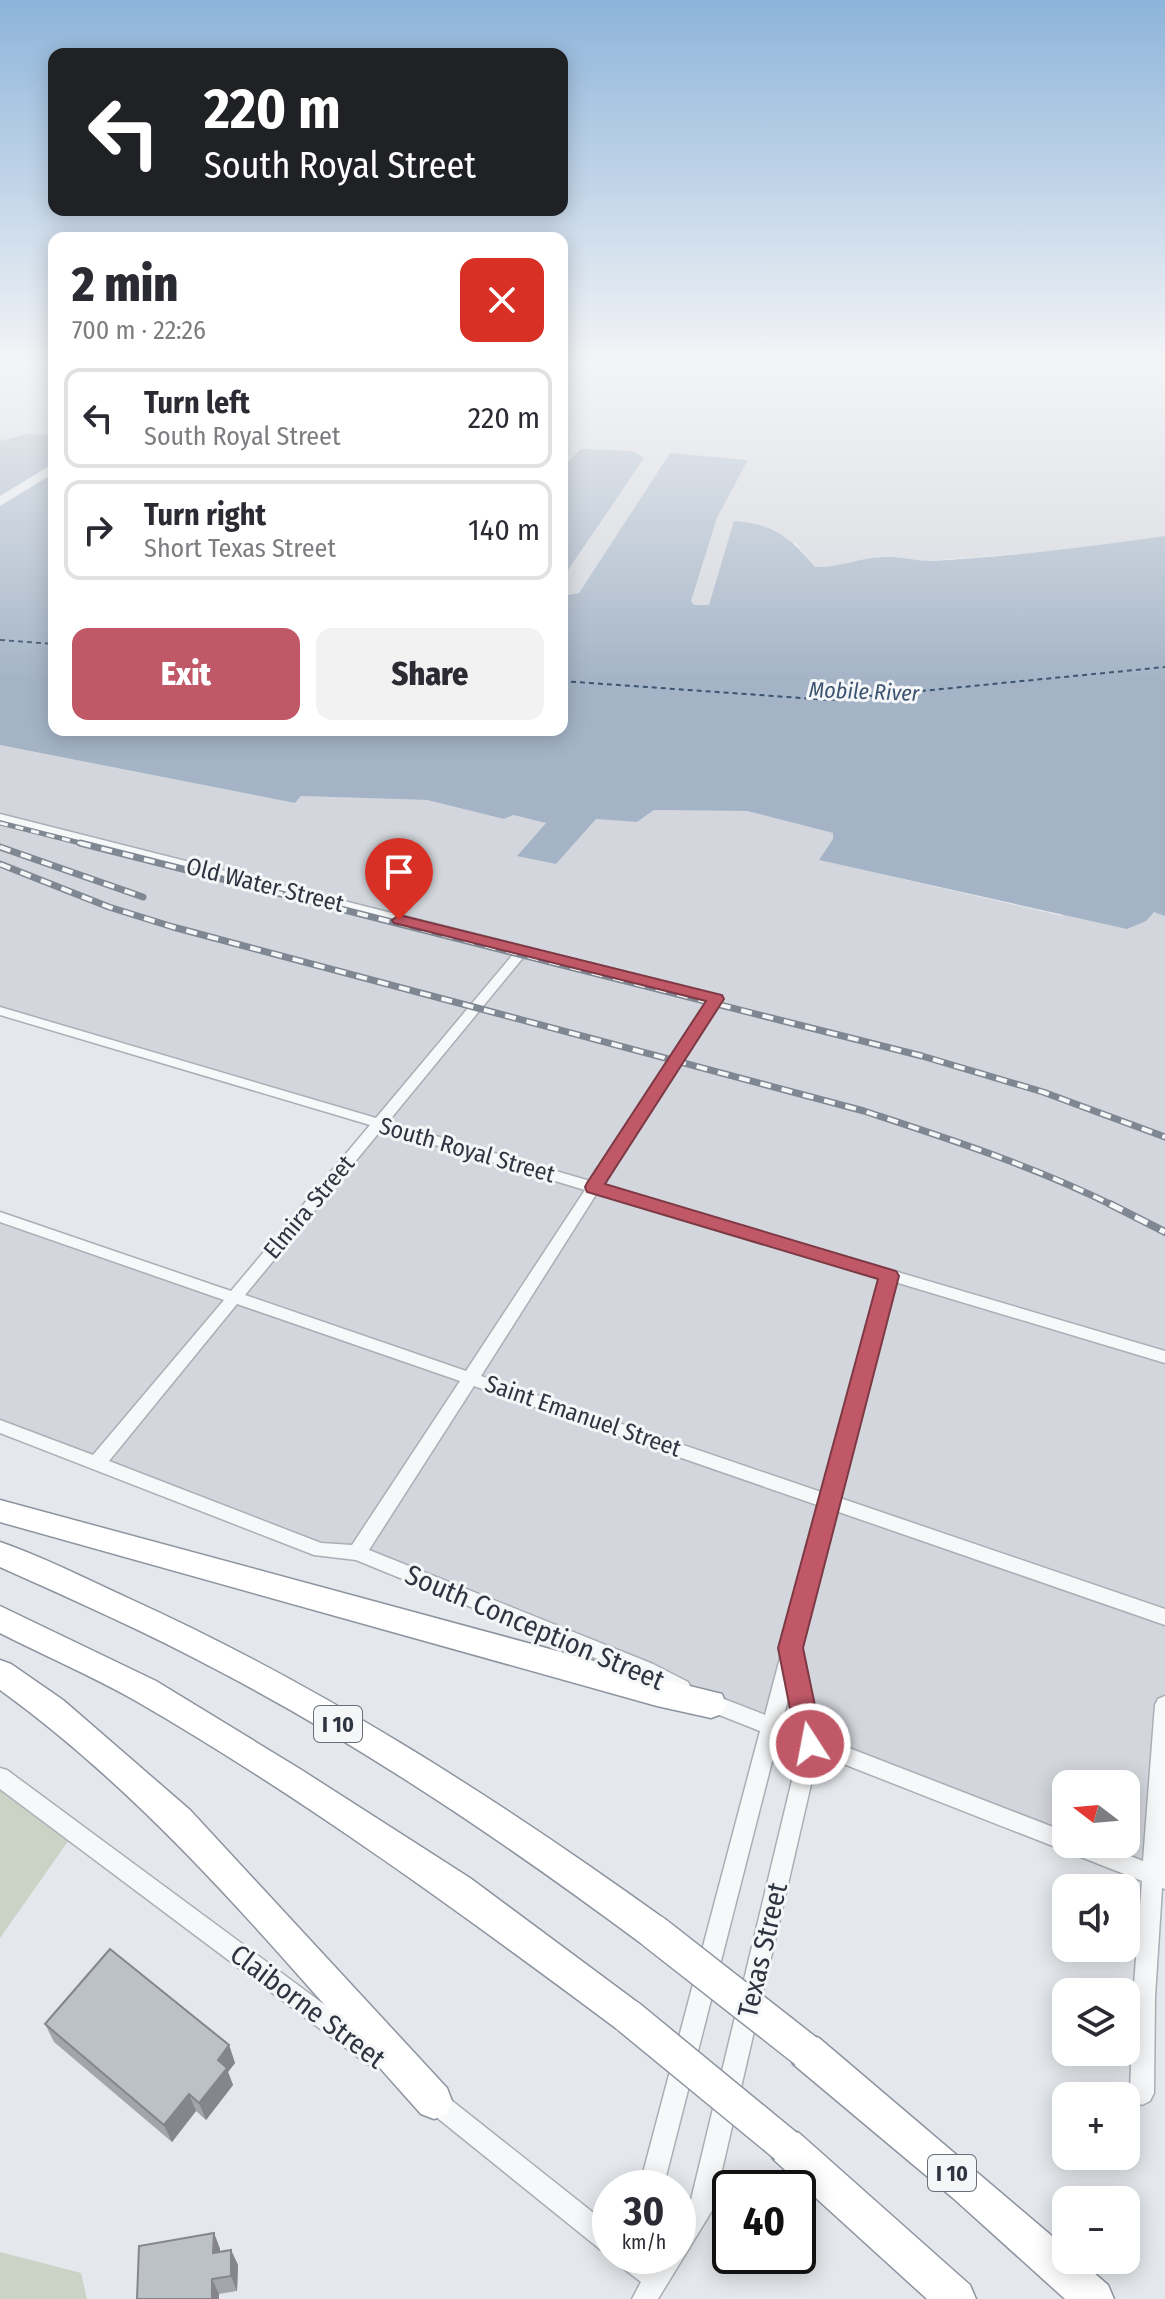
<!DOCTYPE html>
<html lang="en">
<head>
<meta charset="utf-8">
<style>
	body { margin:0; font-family:"Fira Sans Condensed",sans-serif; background:#f2f2f3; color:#2b2b33; height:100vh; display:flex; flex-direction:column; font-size:30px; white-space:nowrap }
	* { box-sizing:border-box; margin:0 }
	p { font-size:26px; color:#7c7c81 }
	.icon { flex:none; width:44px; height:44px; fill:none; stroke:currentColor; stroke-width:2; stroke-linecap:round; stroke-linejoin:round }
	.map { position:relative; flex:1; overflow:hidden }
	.details { position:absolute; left:48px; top:232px; width:520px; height:504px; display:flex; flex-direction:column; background:#fff; border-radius:16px; box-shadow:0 4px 20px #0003 }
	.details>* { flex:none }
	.hud { position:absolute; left:48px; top:48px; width:520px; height:168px; border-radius:16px; box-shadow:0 4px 20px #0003; background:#202124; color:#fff; overflow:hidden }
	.needle { width:52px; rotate:286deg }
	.fabs { position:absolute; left:1052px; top:1770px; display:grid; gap:16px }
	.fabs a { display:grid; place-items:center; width:88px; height:88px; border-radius:16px; background:#fff; box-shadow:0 4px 20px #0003; font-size:40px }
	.speed { position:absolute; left:592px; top:2170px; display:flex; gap:16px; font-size:40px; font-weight:700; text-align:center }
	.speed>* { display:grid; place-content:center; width:104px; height:104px; border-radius:50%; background:#fff; box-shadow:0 4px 20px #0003; line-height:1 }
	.speed small { font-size:20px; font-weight:400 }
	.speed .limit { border:4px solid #111; border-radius:12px; background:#fff; color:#111 }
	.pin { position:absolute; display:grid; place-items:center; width:68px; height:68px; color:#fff; margin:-82px -34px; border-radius:50% 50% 50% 0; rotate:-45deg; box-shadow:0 0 8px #0007 }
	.pin .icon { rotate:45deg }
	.me { position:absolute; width:88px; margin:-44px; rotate:349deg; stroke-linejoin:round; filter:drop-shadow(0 0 6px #0008) }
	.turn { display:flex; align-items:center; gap:28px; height:168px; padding:0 24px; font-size:36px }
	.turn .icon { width:104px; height:104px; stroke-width:2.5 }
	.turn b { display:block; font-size:56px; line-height:68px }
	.round { display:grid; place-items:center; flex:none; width:84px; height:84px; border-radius:16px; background:#f2f2f3 }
	.head { display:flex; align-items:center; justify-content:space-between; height:136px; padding:0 24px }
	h1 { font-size:48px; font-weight:800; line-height:60px }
	.action { display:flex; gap:16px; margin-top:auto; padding:16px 24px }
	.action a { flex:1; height:92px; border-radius:16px; background:#c15868; color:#fff; font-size:32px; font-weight:800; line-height:92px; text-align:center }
	.action a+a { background:#f2f2f3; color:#2b2b33 }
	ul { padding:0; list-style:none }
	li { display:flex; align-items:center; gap:24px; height:100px; margin:0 16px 12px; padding:0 8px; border:4px solid #e1e1e2; border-radius:16px }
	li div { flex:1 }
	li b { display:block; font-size:30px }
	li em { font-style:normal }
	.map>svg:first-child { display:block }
	.built { fill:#d3d6dc }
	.green { fill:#cad3c6 }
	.water { fill:#a4b4c6 }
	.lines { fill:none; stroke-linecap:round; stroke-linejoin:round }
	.ferry { stroke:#3c5471; stroke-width:2; stroke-dasharray:5 4; stroke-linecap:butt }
	.minor-casing { stroke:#aaaeb5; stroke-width:3 }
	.highway-casing { stroke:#8d94a0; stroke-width:3 }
	.minor { fill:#f7f8f9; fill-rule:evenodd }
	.highway { fill:#fff; fill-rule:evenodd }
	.rail-far2-casing { stroke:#7f8792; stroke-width:5 }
	.rail-far1-casing { stroke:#7f8792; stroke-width:7 }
	.rail-casing { stroke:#7f8792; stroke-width:8 }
	.rail-far2 { stroke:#f4f6f8; stroke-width:3; stroke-dasharray:8; stroke-linecap:butt }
	.rail-far1 { stroke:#f4f6f8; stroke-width:4; stroke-dasharray:11; stroke-linecap:butt }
	.rail { stroke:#f4f6f8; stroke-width:5; stroke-dasharray:14; stroke-linecap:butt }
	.highway-bridge-casing { stroke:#8d94a0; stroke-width:37; stroke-linecap:butt }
	.highway-bridge { stroke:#fff; stroke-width:34 }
	.wall { fill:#a2a5ab }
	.shaded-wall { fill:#84868b }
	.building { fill:#bcc0c7; stroke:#84868b; stroke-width:2 }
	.route { fill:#c15868; stroke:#7d3944; stroke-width:2 }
	.labels { text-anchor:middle; stroke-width:6; stroke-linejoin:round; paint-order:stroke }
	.far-water-label { font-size:22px; font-style:italic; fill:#3c5471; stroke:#f4f6f8 }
	.shield { fill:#f4f6f8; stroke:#696f78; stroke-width:2 }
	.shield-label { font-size:22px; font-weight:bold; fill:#2e3541 }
	.street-label { font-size:24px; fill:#2e3541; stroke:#f4f6f8 }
	.near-street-label { font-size:28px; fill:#2e3541; stroke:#f4f6f8 }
</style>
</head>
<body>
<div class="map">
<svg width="1165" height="2299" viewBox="0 0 1165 2299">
	<rect width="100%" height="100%" fill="#e4e7eb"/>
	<path class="built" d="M 0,359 L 54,359 L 54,435 L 27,434 L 0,441 Z
		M 562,359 L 1165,359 L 1165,536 L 1078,549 L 927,561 L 884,556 L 852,561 L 832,568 L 815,567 L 795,542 L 709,606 L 694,605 L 691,601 L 717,518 L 748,460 L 670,453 L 579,593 L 562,596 L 562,579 L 643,458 L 581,449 L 562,466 Z
		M 0,745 L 295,803 L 301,796 L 427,800 L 504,819 L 512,815 L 546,823 L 518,855 L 566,849 L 596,819 L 637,822 L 654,810 L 747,811 L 833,833 L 833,839 L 820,860 L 1062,916 L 1064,914 L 1145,919 L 1156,911 L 1165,916 L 1165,1879 L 1073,1844 L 1126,1844 L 1126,1784 L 1066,1784 L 1066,1841 L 357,1553 L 320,1550 L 0,1435 L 0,1212 L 235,1296 L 378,1124 L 0,1011 Z"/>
	<path class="green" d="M 0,1777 L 71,1837 L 0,1938 Z
		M 0,2252 L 81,2273 L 87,2299 L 0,2299 Z"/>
	<path class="water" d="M 27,434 L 54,435 L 54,463 L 0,496 L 0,441 Z
		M 581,449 L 633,451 L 644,458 L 562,579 L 562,467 Z
		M 670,453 L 748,460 L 717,518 L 691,601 L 694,605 L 709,605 L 734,521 C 772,523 791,538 815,567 C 838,568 858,558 882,557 C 898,556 914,561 931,561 C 1009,557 1087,547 1165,536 L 1165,916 L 1154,912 L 1146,921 L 1127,929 L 819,860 L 833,839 L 833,833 L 747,811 L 654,810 L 637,822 L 596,819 L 556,864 L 517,856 L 546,823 L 513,815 L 504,819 L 427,800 L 301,796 L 295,803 L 0,745 L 0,506 L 54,473 L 54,730 L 562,730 L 562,596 L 579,593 Z"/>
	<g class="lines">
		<path class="ferry" d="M 0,640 L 54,644
			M 562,681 L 830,700 L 1165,667"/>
		<g class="minor-casing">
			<path id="minor" d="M 19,359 L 31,359 L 0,366 L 0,362 Z
				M 0,814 L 720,996 L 722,999 L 603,1185 L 1165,1351 L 1165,1363 L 895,1282 L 840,1498 L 1165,1609 L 1165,1625 L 836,1511 L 800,1652 L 818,1736 L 1066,1832 L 1066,1844 L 1099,1844 L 1143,1861 L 1155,1705 L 1158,1699 L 1165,1696 L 1165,1889 L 1162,1888 L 1155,1997 L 1154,2093 L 1150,2101 L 1142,2105 L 1134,2101 L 1130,2093 L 1133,1997 L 1142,1881 L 818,1754 L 713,2209 L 658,2299 L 632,2299 L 641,2282 L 619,2265 L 616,2256 L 648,2256 L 654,2261 L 657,2256 L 678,2256 L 678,2223 L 690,2204 L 800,1747 L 778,1738 L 663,2188 L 639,2188 L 760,1731 L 699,1707 L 696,1701 L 699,1695 L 706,1692 L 765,1715 L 820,1506 L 474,1386 L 369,1550 L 653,1664 L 688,1682 L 691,1688 L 688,1694 L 681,1697 L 639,1676 L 356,1560 L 314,1555 L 0,1433 L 0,1420 L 93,1455 L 224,1300 L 0,1222 L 0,1212 L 231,1291 L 370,1125 L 0,1015 L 0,1007 L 376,1118 L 515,952 L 0,820 ZM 526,954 L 708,1001 L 590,1181 L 388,1122 ZM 382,1129 L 585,1190 L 466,1371 L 245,1295 ZM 597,1193 L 881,1278 L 824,1493 L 481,1376 ZM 237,1304 L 460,1381 L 352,1545 L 321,1543 L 109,1461 ZM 790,1692 L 797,1728 L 782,1722 Z
				M 0,1768 L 7,1770 L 383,2048 L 386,2056 L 383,2064 L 375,2067 L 367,2064 L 0,1789 Z
				M 433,2088 L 441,2092 L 610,2226 L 610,2253 L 601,2250 L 425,2108 L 421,2100 L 425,2092 Z"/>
		</g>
		<g class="highway-casing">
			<path id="highway" d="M 0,1500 L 657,1678 L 722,1694 L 726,1704 L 722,1714 L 711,1718 L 657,1706 L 0,1522 Z
				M 0,1542 C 44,1557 86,1579 128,1598 C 320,1685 496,1798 666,1920 L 671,1932 L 666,1944 L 654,1949 L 642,1944 C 507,1844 368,1749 219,1671 C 148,1633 74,1600 0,1567 Z
				M 0,1606 L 156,1681 L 300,1769 L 470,1878 L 641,2005 L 647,2017 L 641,2029 L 629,2035 L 617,2029 C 461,1913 304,1798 136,1701 C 92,1676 45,1656 0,1633 Z
				M 0,1660 L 11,1664 L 63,1700 L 190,1810 L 447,2088 L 452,2101 L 447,2114 L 434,2119 L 421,2114 C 288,1966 162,1807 0,1690 Z
				M 806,2033 L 819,2038 L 1066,2248 L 1066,2260 L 1079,2260 L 1108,2285 L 1114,2299 L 1065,2299 L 953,2198 L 793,2064 L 788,2051 L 793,2038 Z
				M 786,2128 L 799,2133 L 970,2285 L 976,2299 L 927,2299 L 773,2159 L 768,2146 L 773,2133 Z"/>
		</g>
		<use href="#minor" class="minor"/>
		<use href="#highway" class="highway"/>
		<g class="rail-far2-casing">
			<path id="rail-far2" d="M 0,823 L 88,845"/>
		</g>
		<g class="rail-far1-casing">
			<path id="rail-far1" d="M 80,843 L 922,1056 L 1043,1092 L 1165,1137
				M 0,847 L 143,897
				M 0,864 L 109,907 L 173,927 L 864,1111 C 949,1139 1034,1166 1114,1206"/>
		</g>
		<g class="rail-casing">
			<path id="rail" d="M 1110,1204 L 1165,1232"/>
		</g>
		<use href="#rail-far2" class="rail-far2"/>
		<use href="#rail-far1" class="rail-far1"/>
		<use href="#rail" class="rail"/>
		<g class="highway-bridge-casing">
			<path id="highway-bridge" d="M 654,1932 L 806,2051
				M 629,2017 L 786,2146"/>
		</g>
		<use href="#highway-bridge" class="highway-bridge"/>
	</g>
	<path class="wall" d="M 45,2024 L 229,2045 L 235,2063 L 228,2072 L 233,2085 L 206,2120 L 196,2111 L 172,2142 L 54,2042 Z
		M 214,2233 L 220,2249 L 220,2252 L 231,2250 L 238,2265 L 237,2291 L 219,2294 L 219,2299 L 137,2299 Z"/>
	<path class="shaded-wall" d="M 229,2045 L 235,2063 L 228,2072 L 233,2085 L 206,2120 L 199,2103 L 218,2060 Z
		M 189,2094 L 196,2111 L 172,2142 L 164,2125 Z
		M 214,2233 L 220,2249 L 220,2268 L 213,2253 Z
		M 231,2250 L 238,2265 L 237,2291 L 231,2276 Z
		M 212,2279 L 219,2294 L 219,2299 L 212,2299 Z"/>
	<path class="building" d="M 110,1949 L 229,2045 L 218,2060 L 227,2068 L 199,2103 L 189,2094 L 164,2125 L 45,2024 Z
		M 214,2233 L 213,2253 L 231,2250 L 231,2276 L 212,2279 L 212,2299 L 137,2299 L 139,2246 Z"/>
	<linearGradient id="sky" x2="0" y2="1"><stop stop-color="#8db4da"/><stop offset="0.53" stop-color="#f3f4f6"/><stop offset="1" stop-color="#f3f4f6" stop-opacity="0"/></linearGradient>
	<rect width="1165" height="681" fill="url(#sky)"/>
	<path class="route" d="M 399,915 L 722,995 L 724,999 L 605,1184 L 896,1271 L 899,1276 L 803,1648 L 823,1744 L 819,1752 L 810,1755 L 801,1752 L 797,1744 L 778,1648 L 878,1279 L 587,1192 L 585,1187 L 587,1183 L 706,1001 L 394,923 L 392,920 Z"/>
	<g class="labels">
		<g class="far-water-label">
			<text transform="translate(864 691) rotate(2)" y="8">Mobile River</text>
		</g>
		<g class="shield">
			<rect x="314" y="1706" width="48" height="36" rx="6"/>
			<rect x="928" y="2155" width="48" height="36" rx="6"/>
		</g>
		<g class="shield-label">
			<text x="338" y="1732">I 10</text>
			<text x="952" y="2181">I 10</text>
		</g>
		<g class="street-label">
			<text transform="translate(265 885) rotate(14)" y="8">Old Water Street</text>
			<text transform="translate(467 1150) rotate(16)" y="8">South Royal Street</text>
			<text transform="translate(309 1207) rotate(-50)" y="8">Elmira Street</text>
			<text transform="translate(583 1416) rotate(19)" y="8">Saint Emanuel Street</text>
		</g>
		<g class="near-street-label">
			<text transform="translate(535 1627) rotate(23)" y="10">South Conception Street</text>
			<text transform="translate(762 1950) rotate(-77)" y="10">Texas Street</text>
			<text transform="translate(308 2006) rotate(37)" y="10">Claiborne Street</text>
		</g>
	</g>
</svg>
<div class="fabs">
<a><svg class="needle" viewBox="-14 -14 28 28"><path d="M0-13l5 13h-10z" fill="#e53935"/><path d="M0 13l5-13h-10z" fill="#7c7c81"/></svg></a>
<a><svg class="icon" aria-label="sound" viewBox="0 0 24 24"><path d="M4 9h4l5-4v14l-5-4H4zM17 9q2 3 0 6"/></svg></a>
<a><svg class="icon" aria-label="layers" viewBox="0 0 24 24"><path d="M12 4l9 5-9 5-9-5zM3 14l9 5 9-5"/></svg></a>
<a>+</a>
<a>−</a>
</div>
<div class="speed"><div>30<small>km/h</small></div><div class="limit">40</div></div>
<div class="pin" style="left:399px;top:920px;background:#d93025"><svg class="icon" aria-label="arrive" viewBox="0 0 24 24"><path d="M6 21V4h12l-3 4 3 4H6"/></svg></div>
<svg class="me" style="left:810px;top:1744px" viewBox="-20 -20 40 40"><circle r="17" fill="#c15868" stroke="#fff" stroke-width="3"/><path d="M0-11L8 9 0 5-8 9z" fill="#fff"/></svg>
<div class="hud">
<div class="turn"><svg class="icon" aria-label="left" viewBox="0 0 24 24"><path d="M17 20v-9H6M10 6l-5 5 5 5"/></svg><div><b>220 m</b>South Royal Street</div></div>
</div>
<section class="details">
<div class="head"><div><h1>2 min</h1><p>700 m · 22:26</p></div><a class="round" style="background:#d93025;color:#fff"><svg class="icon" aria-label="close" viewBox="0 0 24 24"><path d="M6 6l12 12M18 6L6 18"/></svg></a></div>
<ul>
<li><svg class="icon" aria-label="left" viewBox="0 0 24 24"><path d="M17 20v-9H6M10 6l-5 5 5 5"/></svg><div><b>Turn left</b><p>South Royal Street</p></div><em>220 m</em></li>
<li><svg class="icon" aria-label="right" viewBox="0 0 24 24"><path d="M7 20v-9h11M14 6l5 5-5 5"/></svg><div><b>Turn right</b><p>Short Texas Street</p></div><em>140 m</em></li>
</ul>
<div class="action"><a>Exit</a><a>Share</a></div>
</section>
</div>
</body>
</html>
